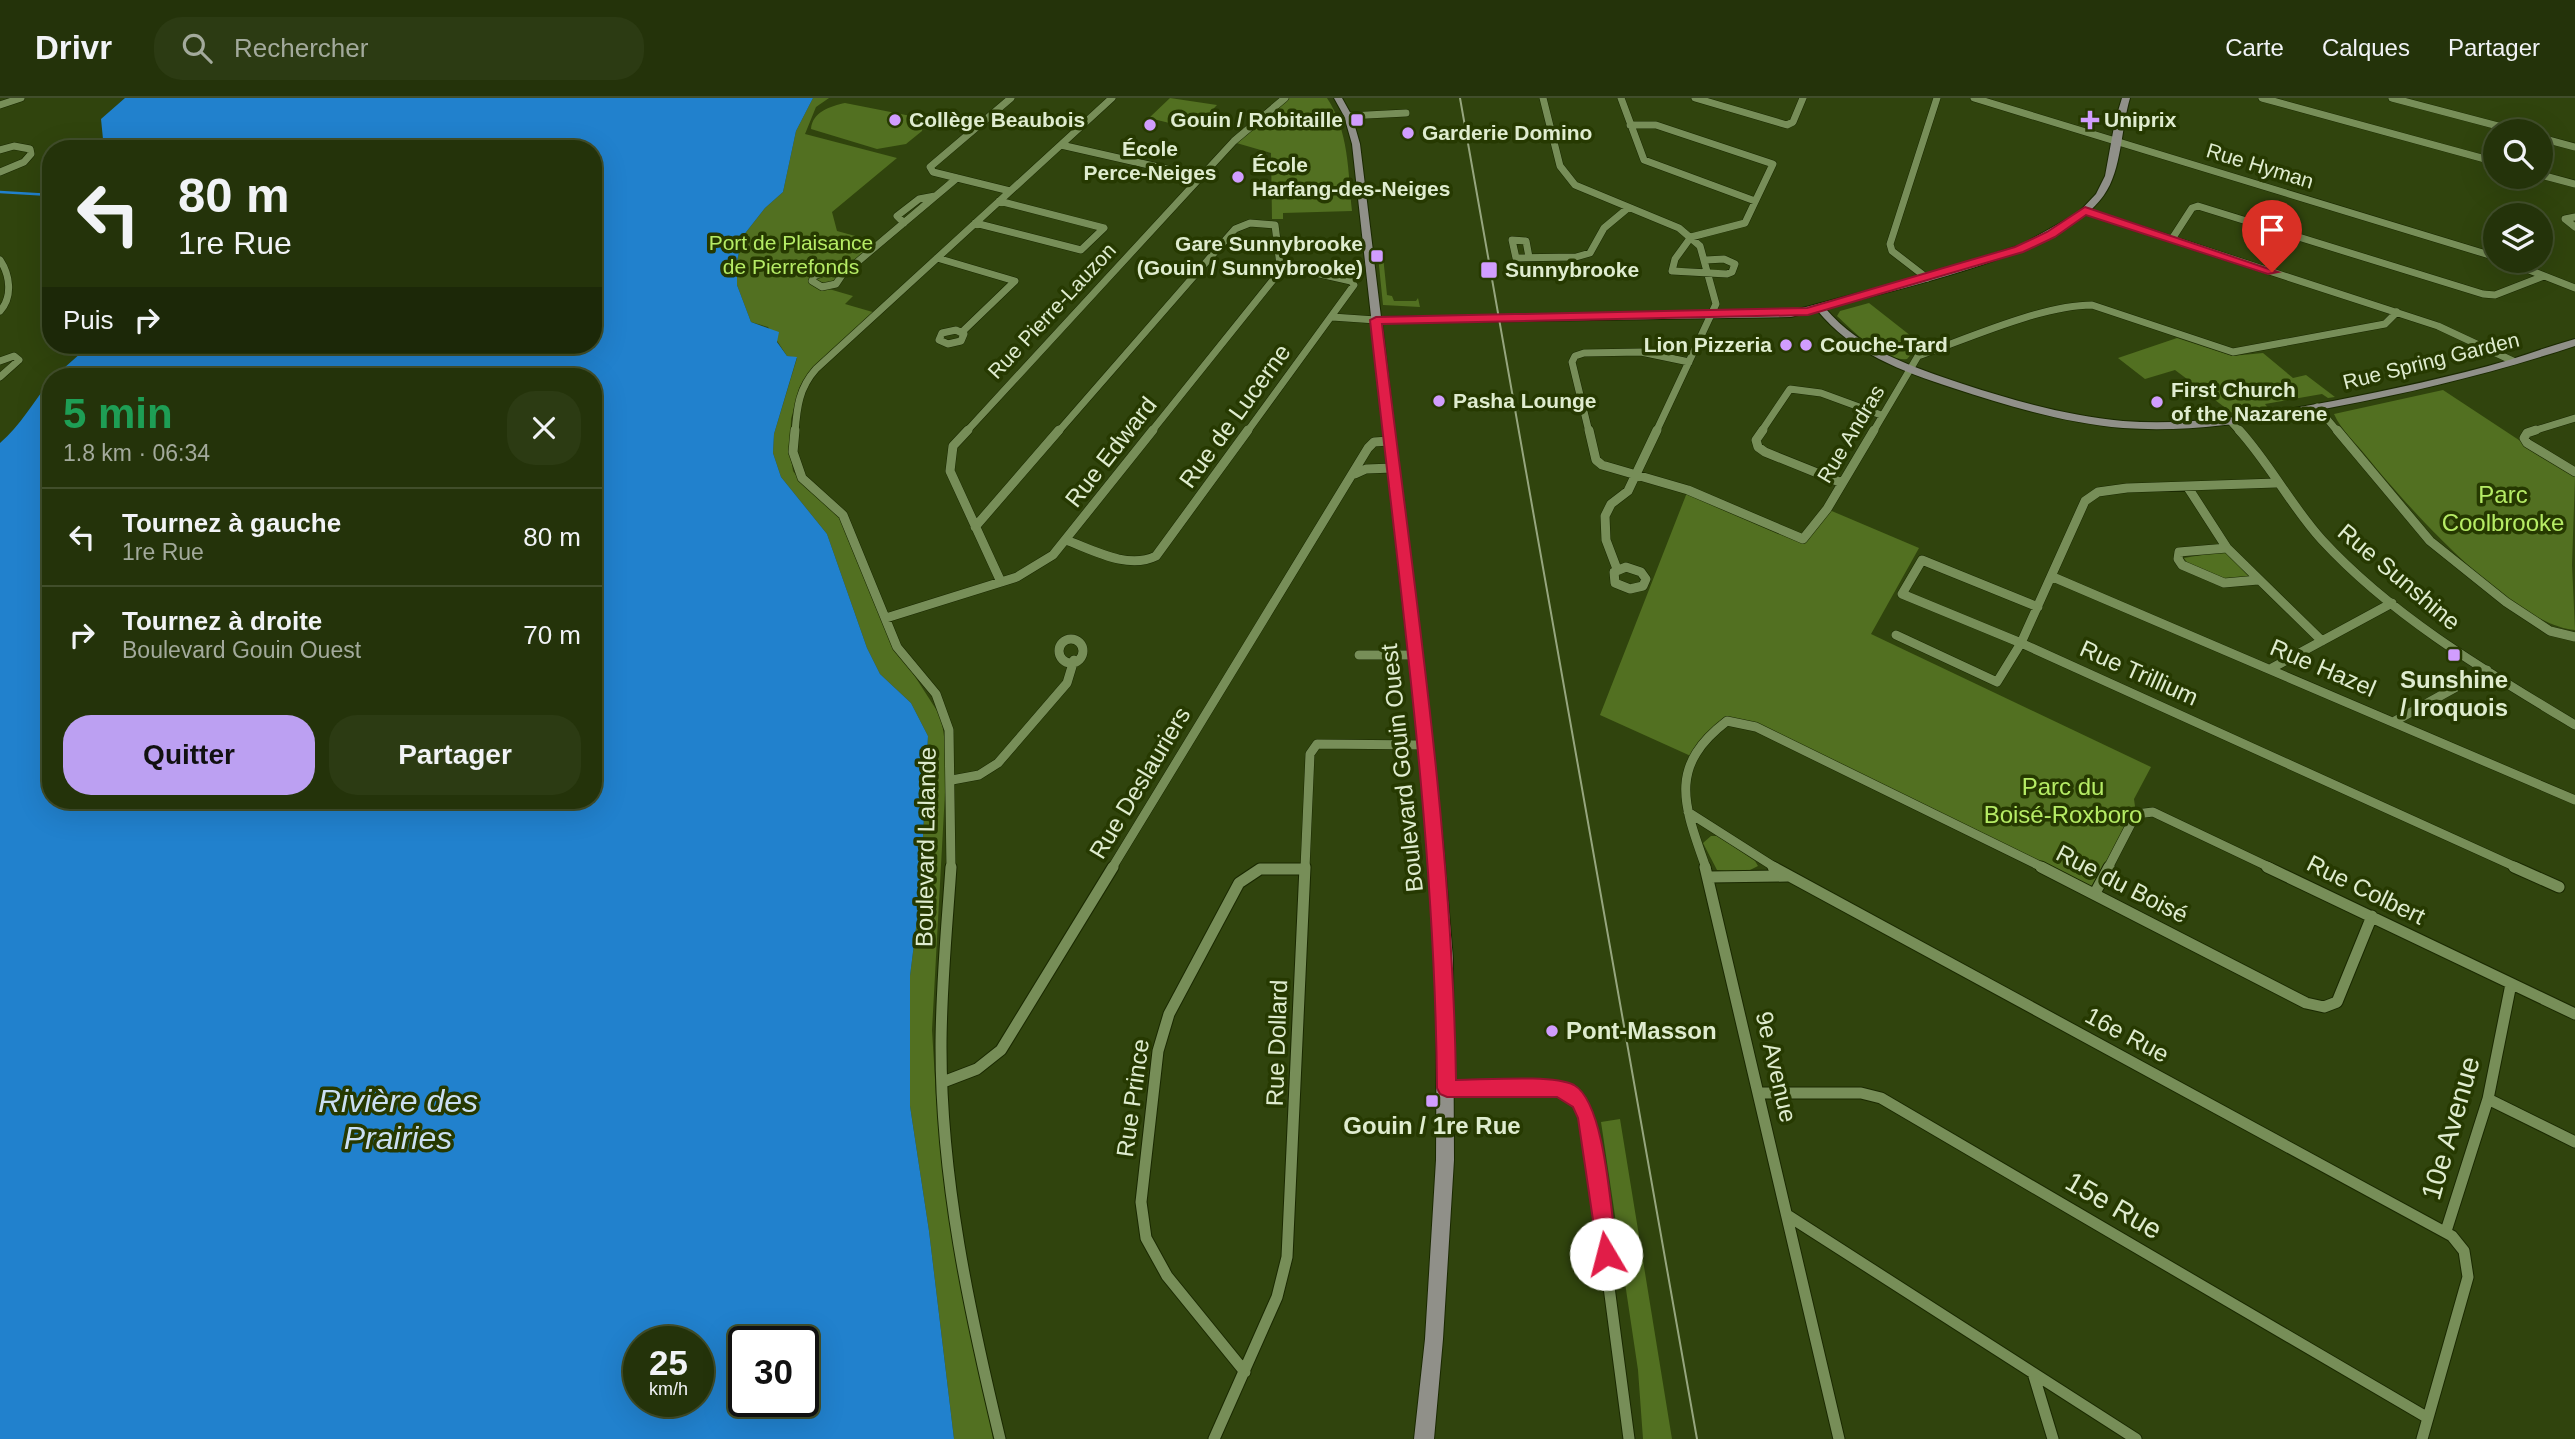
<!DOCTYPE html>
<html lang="fr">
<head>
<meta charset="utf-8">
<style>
	body { margin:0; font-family:Arial,sans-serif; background:#2c3b13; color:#f1f3f6; height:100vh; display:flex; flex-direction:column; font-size:26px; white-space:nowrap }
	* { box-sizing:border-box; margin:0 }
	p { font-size:23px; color:#a3aa9c }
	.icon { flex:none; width:38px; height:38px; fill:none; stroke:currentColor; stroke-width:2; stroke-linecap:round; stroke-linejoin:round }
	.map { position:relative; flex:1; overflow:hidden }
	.details { position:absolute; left:42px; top:270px; width:560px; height:441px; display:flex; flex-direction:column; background:#24330a; border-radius:28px; box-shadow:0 7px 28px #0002,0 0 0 2px #414e2b }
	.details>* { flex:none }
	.top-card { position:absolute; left:42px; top:42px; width:560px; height:214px; border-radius:28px; box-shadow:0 7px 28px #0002,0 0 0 2px #414e2b; background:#24330a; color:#f1f3f6; overflow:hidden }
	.fabs { position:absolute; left:2483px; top:21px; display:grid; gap:14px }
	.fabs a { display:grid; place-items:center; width:70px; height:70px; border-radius:50%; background:#24330a; box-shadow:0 7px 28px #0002,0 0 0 2px #414e2b; font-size:35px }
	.speed { position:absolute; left:623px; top:1228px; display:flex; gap:14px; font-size:35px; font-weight:700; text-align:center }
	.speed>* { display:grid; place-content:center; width:91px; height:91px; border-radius:50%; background:#24330a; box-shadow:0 7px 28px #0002,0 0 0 2px #414e2b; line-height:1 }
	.speed small { font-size:18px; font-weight:400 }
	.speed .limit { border:4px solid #111; border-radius:10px; background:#fff; color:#111 }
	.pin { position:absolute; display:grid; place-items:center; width:60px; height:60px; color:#fff; margin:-72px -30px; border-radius:50% 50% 50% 0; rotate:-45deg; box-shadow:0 0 7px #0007 }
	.pin .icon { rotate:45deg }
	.me { position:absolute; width:77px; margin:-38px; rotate:352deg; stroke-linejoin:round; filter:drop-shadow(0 0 5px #0008) }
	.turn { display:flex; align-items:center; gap:24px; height:147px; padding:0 21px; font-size:32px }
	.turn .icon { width:91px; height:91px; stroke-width:2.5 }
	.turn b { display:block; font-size:49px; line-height:60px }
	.then { display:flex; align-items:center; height:66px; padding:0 21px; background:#0003; gap:14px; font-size:26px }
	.round { display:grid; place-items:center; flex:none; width:74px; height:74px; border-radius:28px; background:#2c3b13 }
	.summary { display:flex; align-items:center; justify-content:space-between; height:119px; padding:0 21px }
	h1 { font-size:42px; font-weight:600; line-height:52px; color:#1e9e55 }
	.action { display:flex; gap:14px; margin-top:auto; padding:14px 21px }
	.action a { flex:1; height:80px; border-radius:28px; background:#bca0f2; color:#111; font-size:28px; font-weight:600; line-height:80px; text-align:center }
	.action a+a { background:#2c3b13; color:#f1f3f6 }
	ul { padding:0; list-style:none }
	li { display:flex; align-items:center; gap:21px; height:98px; padding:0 21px; border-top:2px solid #414e2b }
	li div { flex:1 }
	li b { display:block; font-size:26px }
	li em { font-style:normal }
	header { display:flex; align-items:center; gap:42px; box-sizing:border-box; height:98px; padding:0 35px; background:#24330a; border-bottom:2px solid #414e2b }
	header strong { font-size:33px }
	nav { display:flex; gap:38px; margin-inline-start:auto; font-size:24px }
	.search { width:490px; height:63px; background:#2c3b13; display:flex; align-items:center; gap:18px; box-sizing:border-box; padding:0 24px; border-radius:28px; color:#a3aa9c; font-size:26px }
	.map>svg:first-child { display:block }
	.green { fill:#527021 }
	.water { fill:#2181cd; fill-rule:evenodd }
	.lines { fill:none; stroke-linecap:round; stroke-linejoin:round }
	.stream { stroke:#2181cd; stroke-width:2.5 }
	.street-far2-casing { stroke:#1a2901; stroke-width:8 }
	.street-far1-casing { stroke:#1a2901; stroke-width:10 }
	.street-casing { stroke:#1a2901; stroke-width:13 }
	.secondary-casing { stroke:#1a2901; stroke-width:2 }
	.street-far2 { stroke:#778e58; stroke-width:7 }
	.street-far1 { stroke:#778e58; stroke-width:9 }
	.street { stroke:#778e58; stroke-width:11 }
	.secondary { fill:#909089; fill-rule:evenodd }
	.tram { stroke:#96a67e; stroke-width:2 }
	.route { fill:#e11d48; stroke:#92132f; stroke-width:2 }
	.poi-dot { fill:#d19dfe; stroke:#263901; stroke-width:2.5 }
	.labels { text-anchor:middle; stroke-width:7; stroke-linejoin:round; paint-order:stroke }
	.far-poi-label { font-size:21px; font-weight:bold; fill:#dfeccf; stroke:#263901; text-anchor:start }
	.far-street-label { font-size:21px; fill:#dfeccf; stroke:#263901 }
	.far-park-label { font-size:21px; fill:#b6ec65; stroke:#263901 }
	.street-label { font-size:24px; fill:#dfeccf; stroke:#263901 }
	.park-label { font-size:24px; fill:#b6ec65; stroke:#263901 }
	.poi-label { font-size:24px; font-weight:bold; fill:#dfeccf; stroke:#263901 }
	.near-street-label { font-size:28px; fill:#dfeccf; stroke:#263901 }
	.near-water-label { font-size:32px; font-style:italic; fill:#cbdff3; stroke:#263901 }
</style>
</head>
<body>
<header>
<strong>Drivr</strong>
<div class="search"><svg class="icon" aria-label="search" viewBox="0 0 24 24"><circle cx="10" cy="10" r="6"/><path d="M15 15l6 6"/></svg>Rechercher</div>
<nav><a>Carte</a><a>Calques</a><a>Partager</a></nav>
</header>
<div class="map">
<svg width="2575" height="1341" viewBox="0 0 2575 1341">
	<rect width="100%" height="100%" fill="#30440d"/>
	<path class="green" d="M 813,0 L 829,0 L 816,9 L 805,36 L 897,60 L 832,114 L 837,133 L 881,145 L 829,191 L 853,198 L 845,206 L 876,215 L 811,273 L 800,288 L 791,321 L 790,353 L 793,373 L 801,384 L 840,418 L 896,549 L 941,619 L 947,658 L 932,932 L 936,998 L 943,1073 L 993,1341 L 954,1341 L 929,1133 L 910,1008 L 910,878 L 920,798 L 928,638 L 911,605 L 880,576 L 867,550 L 827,436 L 781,379 L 773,355 L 774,336 L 797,260 L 787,258 L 768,229 L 751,224 L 737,187 L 737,163 L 743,138 L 765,110 L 783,94 L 796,33 Z
		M 1170,0 L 1217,7 L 1194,31 L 1149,20 Z
		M 1289,0 L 1327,0 C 1349,33 1348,74 1352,113 L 1283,115 L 1283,121 L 1272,121 L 1271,55 L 1233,44 Z
		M 845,5 L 916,19 L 923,27 L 922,33 L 906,46 L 877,51 L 811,31 C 812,14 831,8 845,5 Z
		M 1378,158 L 1383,158 L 1387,197 L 1392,198 L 1394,203 L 1416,203 L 1418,200 L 1420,209 L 1383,207 Z
		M 1869,205 L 1925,249 L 1915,252 L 1907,261 C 1883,264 1853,233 1837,218 L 1840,213 Z
		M 2177,240 L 2232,258 L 2263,255 L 2293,280 L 2306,277 L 2335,299 L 2328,300 L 2322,296 L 2265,306 L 2269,311 L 2235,317 L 2175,272 L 2145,281 L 2118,260 Z
		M 2443,292 L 2575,379 L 2572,467 L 2575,532 C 2511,526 2407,408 2367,359 C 2357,346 2341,332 2334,316 Z
		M 1688,392 L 1802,441 L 1827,411 L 1919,450 L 1871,536 L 2151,669 L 2134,701 L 2136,716 L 2095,795 L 1756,629 L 1727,623 L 1693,659 L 1600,617 Z
		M 2225,453 L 2251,481 C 2230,482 2196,481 2184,460 Z
		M 1711,738 L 1718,738 L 1755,763 L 1758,768 L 1744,775 L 1717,772 L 1703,745 Z
		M 1620,1021 L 1672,1341 L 1643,1341 L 1638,1272 L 1601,1024 Z"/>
	<path class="water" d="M 125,0 L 813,0 L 796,33 L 783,94 L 765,110 L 743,138 L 737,163 L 737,187 L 751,224 L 779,234 L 777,244 L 787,258 L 797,259 L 774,336 L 773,355 L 781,379 L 827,436 L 867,550 L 880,576 L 911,605 L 928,638 L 920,798 L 910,878 L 910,1008 L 929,1133 L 954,1341 L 0,1341 L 0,345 C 20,328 34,303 51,282 L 51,702 L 593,702 L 593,278 L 55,278 L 90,247 L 593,247 L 593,51 L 104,51 L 101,21 ZM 639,1244 L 698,1244 L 698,1304 L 639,1304 ZM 744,1244 L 803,1244 L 803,1304 L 744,1304 Z"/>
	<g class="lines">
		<path class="stream" d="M 0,94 L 51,97"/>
		<g class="street-far2-casing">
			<path id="street-far2" d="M 1543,0 L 1560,68 L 1575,87 L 1679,130 L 1700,148 L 1716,206 L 1656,334
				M 1621,0 L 1644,62 L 1755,103
				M 1695,0 L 1787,27 L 1793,24 L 1803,0
				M 1974,0 L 2496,159
				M 2262,0 L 2496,64
				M 2392,0 L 2517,33
				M 0,7 L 21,0
				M 1348,18 L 1406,15
				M 1630,27 L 1656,27 L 1773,66 L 1745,125 L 1691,139
				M 2541,40 L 2575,49
				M 1061,47 L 1202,79
				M 0,52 L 14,48 L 30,51 L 31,56 L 24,64 L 0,74
				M 2541,77 L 2575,86
				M 1010,93 L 933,74 L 930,69 L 1011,0
				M 2085,113 L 2438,228 L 2513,263
				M 2575,119 L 2565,121 L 2575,129
				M 904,125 L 897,118 L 919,101 L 935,98
				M 975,125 L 1081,152 L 1104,130 L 999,103
				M 1691,139 L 1675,161 L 1672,173 L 1727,176 L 1732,174 L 1735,166 L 1724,161 L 1706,162
				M 2172,141 L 2192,110 L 2198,108 L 2483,196 L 2495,197 L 2544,178
				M 1529,159 L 1526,143 L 1512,142 L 1516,160 L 1576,159 L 1590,155 L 1604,130 L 1628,110
				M 937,160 L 1015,183 L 962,234
				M 0,162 C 10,177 13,199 0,213
				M 2506,163 L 2575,190
				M 832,172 L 842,177 L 836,186 L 822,189 L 812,183 L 814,178 Z
				M 842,177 L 957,80
				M 1927,180 L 1892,153 L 1890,146 L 1937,0
				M 1332,219 L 1376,222
				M 956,232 L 964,236 L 961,243 L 948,246 L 939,242 L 942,235 Z
				M 0,263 L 14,258 L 19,262 L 0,279
				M 2317,309 L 2338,334
				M 2231,324 L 2240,334
				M 795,334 C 797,309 799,290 816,271 L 1112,0
				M 966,334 L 1234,43 L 1285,0
				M 1058,334 L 1235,131 L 1250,125 L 1275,127 L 1280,167 L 1277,177 L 1151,334
				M 1247,334 L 1354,187 L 1351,183 L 1280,167
				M 1589,334 L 1572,264 L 1575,258 L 1584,255 L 1641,254 L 1689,264
				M 1761,334 L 1790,291 L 1821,295 L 1881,317
				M 1873,334 L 1918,258 C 1967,241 2042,207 2092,207 L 2233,254 L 2385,226 L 2397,214
				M 2530,334 L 2575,320"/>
		</g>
		<g class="street-far1-casing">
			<path id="street-far1" d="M 795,332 L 793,354 L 802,380 L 843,417 L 897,549 L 936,596 L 949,632 L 951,770
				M 968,332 L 953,348 L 950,373 L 1001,484
				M 1589,332 L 1596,362 L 1602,367 L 1688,392 L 1803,441 L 1827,411 L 1874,332
				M 1763,332 L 1756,342 L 1758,349 L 1765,354 L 1842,385
				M 2239,332 C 2270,366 2291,408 2322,442 C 2393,519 2487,574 2575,627
				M 2337,332 L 2430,443 L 2506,504 L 2550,533 L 2575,539
				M 2536,332 L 2527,335 L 2524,340 L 2527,345 L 2575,374
				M 1355,376 L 1366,371 L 1393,370
				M 2276,385 L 2127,390 L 2098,394 L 2085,403 L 2021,545 L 2518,770
				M 2187,388 L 2227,450
				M 975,429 L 1059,332
				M 1066,442 C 1093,452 1128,472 1156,458 L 1248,332
				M 1626,469 L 1641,474 L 1646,481 L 1643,488 L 1630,491 L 1615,485 L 1614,474 Z
				M 1617,471 L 1606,442 L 1605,418 L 1611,406 L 1628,393 L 1657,332
				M 2053,479 L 2575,702
				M 2258,482 L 2224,485 L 2182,467 L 2178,461 L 2179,454 L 2227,450 L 2322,543
				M 886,520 L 1017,479 L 1053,457 L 1153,332
				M 1896,537 L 1997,584 L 2021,545 L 1902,496 L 1922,462 L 2038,509
				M1059 553a12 12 0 1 1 24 0a12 12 0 1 1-24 0Z
				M 1359,557 L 1414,557
				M 2272,570 L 2392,505
				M 2395,623 L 2487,572
				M 952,682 L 979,677 L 998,665 L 1067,585 L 1074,562
				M 1688,714 L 1776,770
				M 1112,770 L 1368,350 L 1374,344 L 1389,343
				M 1305,770 L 1310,656 L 1317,646 L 1424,647
				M 1706,770 C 1684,707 1667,669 1727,623 L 1756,629 L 2044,770
				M 2108,770 L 2136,716 L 2153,714 L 2271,770"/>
		</g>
		<g class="street-casing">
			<path id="street" d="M 951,769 C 947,828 941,889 941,949 C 941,1082 969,1212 1000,1341
				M 1705,769 L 1839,1341
				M 1773,769 L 2452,1138 L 2464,1153 L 2468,1179 L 2422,1341
				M 2041,769 L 2306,905 L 2324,909 L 2337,904 L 2372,818
				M 2267,769 L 2575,916
				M 2514,769 L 2559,789
				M 1709,779 L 1788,778
				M 2095,795 L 2109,769
				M 943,984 L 977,971 L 1001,952 L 1113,769
				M 1447,990 L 1557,991 L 1574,998 L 1586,1014 L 1629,1341
				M 1759,995 L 1861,995 L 1881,1000 L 2428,1320
				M 2488,1001 L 2575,1044
				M 1787,1117 L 2136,1341
				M 2446,1133 L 2488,1001 L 2511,886
				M 1245,1274 L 1167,1178 L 1146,1140 L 1141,1104 L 1158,953 L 1169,916 L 1239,785 L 1260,771 L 1304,771
				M 2033,1275 L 2053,1341
				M 1214,1341 L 1277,1199 L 1287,1159 L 1305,769"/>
		</g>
		<g class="secondary-casing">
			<path id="secondary" d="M 1334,0 L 1342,0 L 1352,18 L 1360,46 L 1381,219 L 1791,213 L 1919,179 L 2021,147 L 2078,115 L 2096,96 L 2105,78 L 2115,23 L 2122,0 L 2130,0 C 2121,30 2122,72 2104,97 C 2064,156 1895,192 1825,210 C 1861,252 1912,269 1963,286 C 2015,303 2068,318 2123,323 C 2194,328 2264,316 2333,303 C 2393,291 2451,279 2509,262 C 2531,255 2553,247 2575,241 L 2575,248 C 2496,274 2415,294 2334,309 C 2264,323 2194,335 2123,330 C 2065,325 2008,308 1953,290 C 1901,273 1852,255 1817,212 L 1791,219 L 1382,225 L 1443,744 L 1453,861 L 1454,1062 L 1443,1241 L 1434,1341 L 1414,1341 L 1425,1241 L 1436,1062 L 1437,861 L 1429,744 L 1352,46 L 1344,18 Z"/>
		</g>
		<use href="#street-far2" class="street-far2"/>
		<use href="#street-far1" class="street-far1"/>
		<use href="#street" class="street"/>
		<use href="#secondary" class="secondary"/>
		<path class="tram" d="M 1460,0 L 1697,1341"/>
	</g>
	<path class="route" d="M 2085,109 L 2278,174 L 2268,176 L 2086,117 L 2055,139 L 2023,154 L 1808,217 L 1382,226 C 1412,477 1452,728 1456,982 C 1483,982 1553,976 1574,987 C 1606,1005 1611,1119 1617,1156 L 1614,1163 L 1606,1166 L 1599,1163 L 1578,1020 L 1573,1009 L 1557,999 L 1447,999 L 1440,996 L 1437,990 C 1435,733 1398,478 1370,222 L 1376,219 L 1807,210 L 2015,149 L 2047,134 Z"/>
	<g class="poi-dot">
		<circle cx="895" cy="22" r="7"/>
		<rect x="1350" y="15" width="14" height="14" rx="3.5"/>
		<path d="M2086.5 11.5h7v7h7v7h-7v7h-7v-7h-7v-7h7z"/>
		<circle cx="1150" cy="27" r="7"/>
		<circle cx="1408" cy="35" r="7"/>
		<circle cx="1238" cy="79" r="7"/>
		<rect x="1370" y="151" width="14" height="14" rx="3.5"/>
		<rect x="1480" y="163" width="18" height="18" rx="3.5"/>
		<circle cx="1786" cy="247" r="7"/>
		<circle cx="1806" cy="247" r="7"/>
		<circle cx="1439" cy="303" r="7"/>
		<circle cx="2157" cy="304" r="7"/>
		<rect x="2447" y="550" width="14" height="14" rx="3.5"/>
		<circle cx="1552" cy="933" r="7"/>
		<rect x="1425" y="996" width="14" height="14" rx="3.5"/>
	</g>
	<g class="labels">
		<g class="far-poi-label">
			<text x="909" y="29">Collège Beaubois</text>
			<text x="1343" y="29" text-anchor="end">Gouin / Robitaille</text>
			<text x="2104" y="29">Uniprix</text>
			<text x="1422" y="42">Garderie Domino</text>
			<text x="1150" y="58" text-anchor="middle">École<tspan x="1150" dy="24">Perce-Neiges</tspan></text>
			<text x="1252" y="74">École<tspan x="1252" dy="24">Harfang-des-Neiges</tspan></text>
			<text x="1363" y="153" text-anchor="end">Gare Sunnybrooke<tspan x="1363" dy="24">(Gouin / Sunnybrooke)</tspan></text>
			<text x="1505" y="179">Sunnybrooke</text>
			<text x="1772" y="254" text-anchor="end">Lion Pizzeria</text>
			<text x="1820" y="254">Couche-Tard</text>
			<text x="2171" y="299">First Church<tspan x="2171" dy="24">of the Nazarene</tspan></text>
			<text x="1453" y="310">Pasha Lounge</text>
		</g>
		<g class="far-street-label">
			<text transform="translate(2260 68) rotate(17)" y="7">Rue Hyman</text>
			<text transform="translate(1052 213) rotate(-47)" y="7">Rue Pierre-Lauzon</text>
			<text transform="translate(2431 263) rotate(-14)" y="7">Rue Spring Garden</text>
			<text transform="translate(1851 336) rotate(-59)" y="7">Rue Andras</text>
		</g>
		<g class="far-park-label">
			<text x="791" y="152">Port de Plaisance<tspan x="791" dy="24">de Pierrefonds</tspan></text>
		</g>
		<g class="street-label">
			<text transform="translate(1235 318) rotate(-54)" y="8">Rue de Lucerne</text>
			<text transform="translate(1111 354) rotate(-52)" y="8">Rue Edward</text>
			<text transform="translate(2399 479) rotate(40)" y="8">Rue Sunshine</text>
			<text transform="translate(2323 570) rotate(23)" y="8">Rue Hazel</text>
			<text transform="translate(2139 575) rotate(24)" y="8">Rue Trillium</text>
			<text transform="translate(1402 670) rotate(-96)" y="8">Boulevard Gouin Ouest</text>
			<text transform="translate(1140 685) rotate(-59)" y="8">Rue Deslauriers</text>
			<text transform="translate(926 749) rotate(-89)" y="8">Boulevard Lalande</text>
			<text transform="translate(2122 786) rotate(27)" y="8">Rue du Boisé</text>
			<text transform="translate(2366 792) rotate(26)" y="8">Rue Colbert</text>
			<text transform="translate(2127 937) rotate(28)" y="8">16e Rue</text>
			<text transform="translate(1277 945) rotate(-88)" y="8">Rue Dollard</text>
			<text transform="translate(1776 969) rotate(77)" y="8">9e Avenue</text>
			<text transform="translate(1133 1000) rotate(-82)" y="8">Rue Prince</text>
		</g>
		<g class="park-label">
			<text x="2503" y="405">Parc<tspan x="2503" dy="28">Coolbrooke</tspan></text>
			<text x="2063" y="697">Parc du<tspan x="2063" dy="28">Boisé-Roxboro</tspan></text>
		</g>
		<g class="poi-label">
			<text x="2454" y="590">Sunshine<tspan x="2454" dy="28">/ Iroquois</tspan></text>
			<text x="1566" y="941" text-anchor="start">Pont-Masson</text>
			<text x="1432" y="1036">Gouin / 1re Rue</text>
		</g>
		<g class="near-street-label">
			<text transform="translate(2450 1030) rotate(-74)" y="10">10e Avenue</text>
			<text transform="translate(2114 1107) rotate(30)" y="10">15e Rue</text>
		</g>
		<g class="near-water-label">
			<text x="398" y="1014">Rivière des<tspan x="398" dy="37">Prairies</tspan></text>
		</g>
	</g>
</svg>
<div class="fabs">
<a><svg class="icon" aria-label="search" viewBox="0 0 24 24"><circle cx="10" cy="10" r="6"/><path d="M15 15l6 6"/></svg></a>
<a><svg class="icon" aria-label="layers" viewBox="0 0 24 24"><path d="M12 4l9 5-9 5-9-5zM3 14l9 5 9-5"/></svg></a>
</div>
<div class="speed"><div>25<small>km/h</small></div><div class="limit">30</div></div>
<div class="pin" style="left:2272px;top:174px;background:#d93025"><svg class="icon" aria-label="arrive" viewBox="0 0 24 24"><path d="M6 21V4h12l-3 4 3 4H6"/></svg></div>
<svg class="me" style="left:1606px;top:1156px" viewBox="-20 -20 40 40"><circle r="19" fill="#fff"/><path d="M0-13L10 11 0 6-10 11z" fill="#e11d48"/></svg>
<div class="top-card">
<div class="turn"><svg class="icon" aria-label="left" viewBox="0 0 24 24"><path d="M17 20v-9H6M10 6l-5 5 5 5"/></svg><div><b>80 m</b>1re Rue</div></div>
<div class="then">Puis<svg class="icon" aria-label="right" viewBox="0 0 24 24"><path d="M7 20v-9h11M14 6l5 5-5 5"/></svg></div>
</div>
<section class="details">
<div class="summary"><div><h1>5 min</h1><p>1.8 km · 06:34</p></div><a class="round"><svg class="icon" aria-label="close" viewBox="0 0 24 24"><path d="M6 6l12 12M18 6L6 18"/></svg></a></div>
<ul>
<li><svg class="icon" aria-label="left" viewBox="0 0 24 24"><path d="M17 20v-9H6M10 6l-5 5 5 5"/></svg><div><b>Tournez à gauche</b><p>1re Rue</p></div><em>80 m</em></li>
<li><svg class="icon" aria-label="right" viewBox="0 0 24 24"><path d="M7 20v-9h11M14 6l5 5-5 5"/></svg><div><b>Tournez à droite</b><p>Boulevard Gouin Ouest</p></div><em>70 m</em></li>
</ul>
<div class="action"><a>Quitter</a><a>Partager</a></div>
</section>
</div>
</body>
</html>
